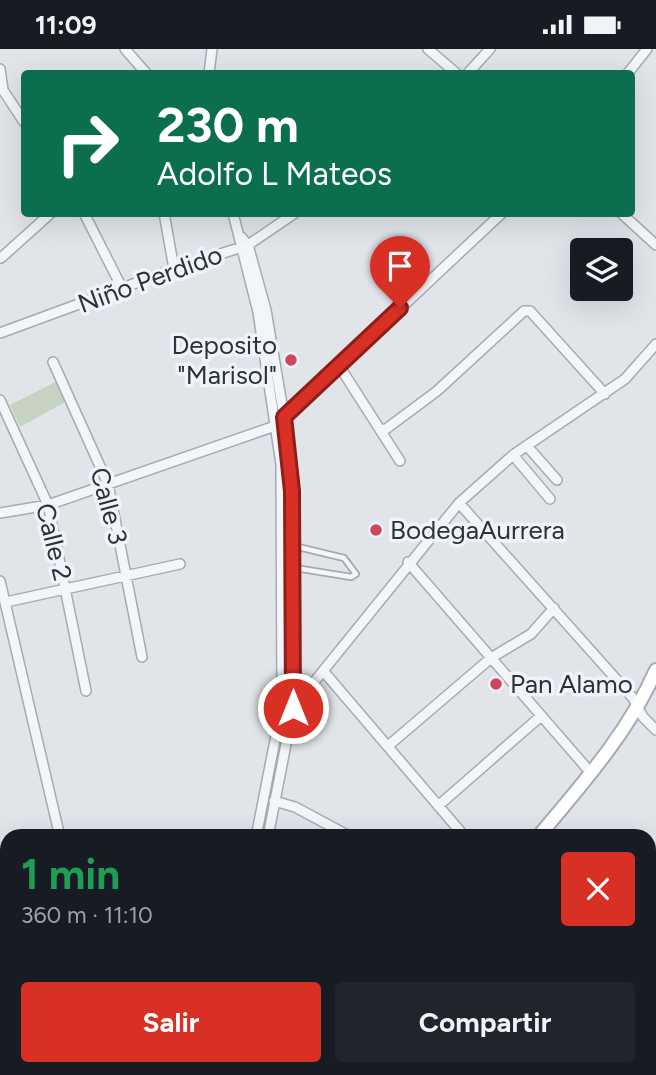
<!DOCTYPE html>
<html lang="es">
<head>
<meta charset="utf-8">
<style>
	body { margin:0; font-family:Figtree,sans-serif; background:#20242c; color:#f1f3f6; height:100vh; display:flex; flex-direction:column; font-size:26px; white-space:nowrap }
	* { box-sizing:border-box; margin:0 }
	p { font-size:23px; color:#9ea1a6 }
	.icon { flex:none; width:38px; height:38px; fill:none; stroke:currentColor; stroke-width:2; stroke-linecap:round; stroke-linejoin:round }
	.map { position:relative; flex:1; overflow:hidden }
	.drawer { position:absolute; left:0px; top:780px; width:656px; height:247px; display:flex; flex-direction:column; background:#171b24; border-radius:21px 21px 0 0; box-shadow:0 7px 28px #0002 }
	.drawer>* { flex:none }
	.guide { position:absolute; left:21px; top:21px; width:614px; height:147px; border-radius:7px; box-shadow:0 7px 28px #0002; background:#0b6e4f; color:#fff; overflow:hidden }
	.fabs { position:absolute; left:570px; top:189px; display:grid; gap:14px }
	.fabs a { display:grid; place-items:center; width:63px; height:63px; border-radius:7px; background:#171b24; box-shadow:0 7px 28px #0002; font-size:35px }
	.pin { position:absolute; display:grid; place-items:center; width:60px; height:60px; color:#fff; margin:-72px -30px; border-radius:50% 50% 50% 0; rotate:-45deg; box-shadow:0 0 7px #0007 }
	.pin .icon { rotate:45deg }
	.me { position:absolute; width:77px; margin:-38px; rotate:0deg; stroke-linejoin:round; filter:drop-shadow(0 0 5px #0008) }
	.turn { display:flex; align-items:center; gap:24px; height:147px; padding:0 21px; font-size:32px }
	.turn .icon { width:91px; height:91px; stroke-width:2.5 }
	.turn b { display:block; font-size:49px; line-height:60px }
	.round { display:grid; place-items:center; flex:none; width:74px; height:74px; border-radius:7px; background:#20242c }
	.overview { display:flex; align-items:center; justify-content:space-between; height:119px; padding:0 21px }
	h1 { font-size:42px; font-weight:700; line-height:52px; color:#1e9e55 }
	.action { display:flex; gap:14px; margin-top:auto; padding:14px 21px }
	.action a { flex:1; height:80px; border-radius:7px; background:#d93025; color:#fff; font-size:28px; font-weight:700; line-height:80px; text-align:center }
	.action a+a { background:#20242c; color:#f1f3f6 }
	.status { display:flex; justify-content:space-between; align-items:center; height:49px; padding:0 35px; background:#171b24; direction:ltr }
	.status svg { height:19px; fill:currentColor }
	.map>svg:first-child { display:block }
	.green { fill:#c7d3c2 }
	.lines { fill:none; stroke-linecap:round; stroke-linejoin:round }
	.service-casing { stroke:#a6abb3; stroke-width:8 }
	.minor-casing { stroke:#a6abb3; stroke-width:12 }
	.secondary-casing { stroke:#a6abb3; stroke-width:16 }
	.service { stroke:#f3f5f8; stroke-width:4.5 }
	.minor { stroke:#f3f5f8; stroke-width:9 }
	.secondary { stroke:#fff; stroke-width:12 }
	.route-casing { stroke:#8d1f18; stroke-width:18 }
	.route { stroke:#d93025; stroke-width:12 }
	.poi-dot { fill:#ce465e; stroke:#f0f3f7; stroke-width:2.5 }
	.labels { text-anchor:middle; stroke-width:7; stroke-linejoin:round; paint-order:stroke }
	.street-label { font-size:26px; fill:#293241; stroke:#f0f3f7 }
	.poi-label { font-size:26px; fill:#293241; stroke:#f0f3f7; text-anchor:start }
</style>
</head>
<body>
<div class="status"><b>11:09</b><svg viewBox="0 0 49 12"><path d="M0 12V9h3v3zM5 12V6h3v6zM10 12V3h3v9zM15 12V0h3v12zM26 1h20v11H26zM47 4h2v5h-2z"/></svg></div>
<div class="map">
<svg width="656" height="1026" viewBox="0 0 656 1026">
	<rect width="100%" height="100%" fill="#e1e4e9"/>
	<path class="green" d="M 57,332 L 67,352 L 20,378 L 10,356 Z"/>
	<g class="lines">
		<g class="service-casing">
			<path id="service" d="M 283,517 L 351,528 L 356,525 L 344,509 L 294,497"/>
		</g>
		<g class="minor-casing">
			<path id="minor" d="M 125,0 L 146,24
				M 428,0 L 456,24
				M 0,20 L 3,41 L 24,73
				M 209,24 L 212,0
				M 468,24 L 490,0
				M 628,24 L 647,0
				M 84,164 L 122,239
				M 164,164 L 174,220
				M 233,164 L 258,263 L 281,415 L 282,656 L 256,788
				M 621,164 L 656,196
				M 241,188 L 248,196 L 266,261 L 292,415 L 293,659 L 268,788
				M 1,209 L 51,164
				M 0,284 L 174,220 L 248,196 L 295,164
				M 53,313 L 108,435 L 142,608
				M 338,315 L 400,412
				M 0,351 L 48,456 L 86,642
				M 380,381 L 386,380 L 437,342 L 524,262 L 530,262 L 605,345
				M 527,397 L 557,431
				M 513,406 L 550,450
				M 459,454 L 633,649 L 643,668 L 656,681
				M 0,464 L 48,456 L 275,377 L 502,164
				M 408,513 L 591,724
				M 0,532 L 60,788
				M 6,553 L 180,515
				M 325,624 L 465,788
				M 293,659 L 459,454 L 513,406 L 625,330 L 656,295
				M 388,697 L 491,609 L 531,585 L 554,559
				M 274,752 L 295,758 L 351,788
				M 438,757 L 541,667
				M 649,869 L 656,876
				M 649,1003 L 656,987
				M 649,1013 L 656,1016
				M 194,1020 L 224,1024
				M 464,1020 L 479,1026
				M 419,1026 L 425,1020"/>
		</g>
		<g class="secondary-casing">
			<path id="secondary" d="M 538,788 C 583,734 628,684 656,621
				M 336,1026 L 341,1020"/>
		</g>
		<use href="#service" class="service"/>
		<use href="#minor" class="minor"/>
		<use href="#secondary" class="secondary"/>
	</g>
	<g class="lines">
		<g class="route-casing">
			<path id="route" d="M 293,659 L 292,442 L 284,368 L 400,259"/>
		</g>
		<use href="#route" class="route"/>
	</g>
	<g class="poi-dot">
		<circle cx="291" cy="311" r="7"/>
		<circle cx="376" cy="481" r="7"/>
		<circle cx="496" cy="635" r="7"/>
	</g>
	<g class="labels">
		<g class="street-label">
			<text transform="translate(150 230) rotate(-20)" y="9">Niño Perdido</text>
			<text transform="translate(109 457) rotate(75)" y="9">Calle 3</text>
			<text transform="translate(54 493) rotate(76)" y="9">Calle 2</text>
		</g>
		<g class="poi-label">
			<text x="277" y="305" text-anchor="end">Deposito<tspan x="277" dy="30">"Marisol"</tspan></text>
			<text x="390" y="490">BodegaAurrera</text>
			<text x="510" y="644">Pan Alamo</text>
		</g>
	</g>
</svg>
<div class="fabs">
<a><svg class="icon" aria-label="layers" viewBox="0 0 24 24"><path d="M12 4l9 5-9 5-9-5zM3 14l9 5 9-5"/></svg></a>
</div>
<div class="pin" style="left:400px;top:259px;background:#d93025"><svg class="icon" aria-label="arrive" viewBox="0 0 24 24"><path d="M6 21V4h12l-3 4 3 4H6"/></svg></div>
<svg class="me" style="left:293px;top:659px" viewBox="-20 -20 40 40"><circle r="17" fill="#d93025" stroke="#fff" stroke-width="3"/><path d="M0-11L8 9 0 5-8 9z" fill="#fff"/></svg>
<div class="guide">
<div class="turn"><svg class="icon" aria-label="right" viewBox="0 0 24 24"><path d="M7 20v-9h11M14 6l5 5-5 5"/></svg><div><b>230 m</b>Adolfo L Mateos</div></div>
</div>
<section class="drawer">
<div class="overview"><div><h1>1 min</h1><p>360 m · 11:10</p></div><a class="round" style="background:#d93025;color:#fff"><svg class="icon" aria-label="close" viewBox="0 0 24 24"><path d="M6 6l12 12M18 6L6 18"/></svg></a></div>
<div class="action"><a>Salir</a><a>Compartir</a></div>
</section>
</div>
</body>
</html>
